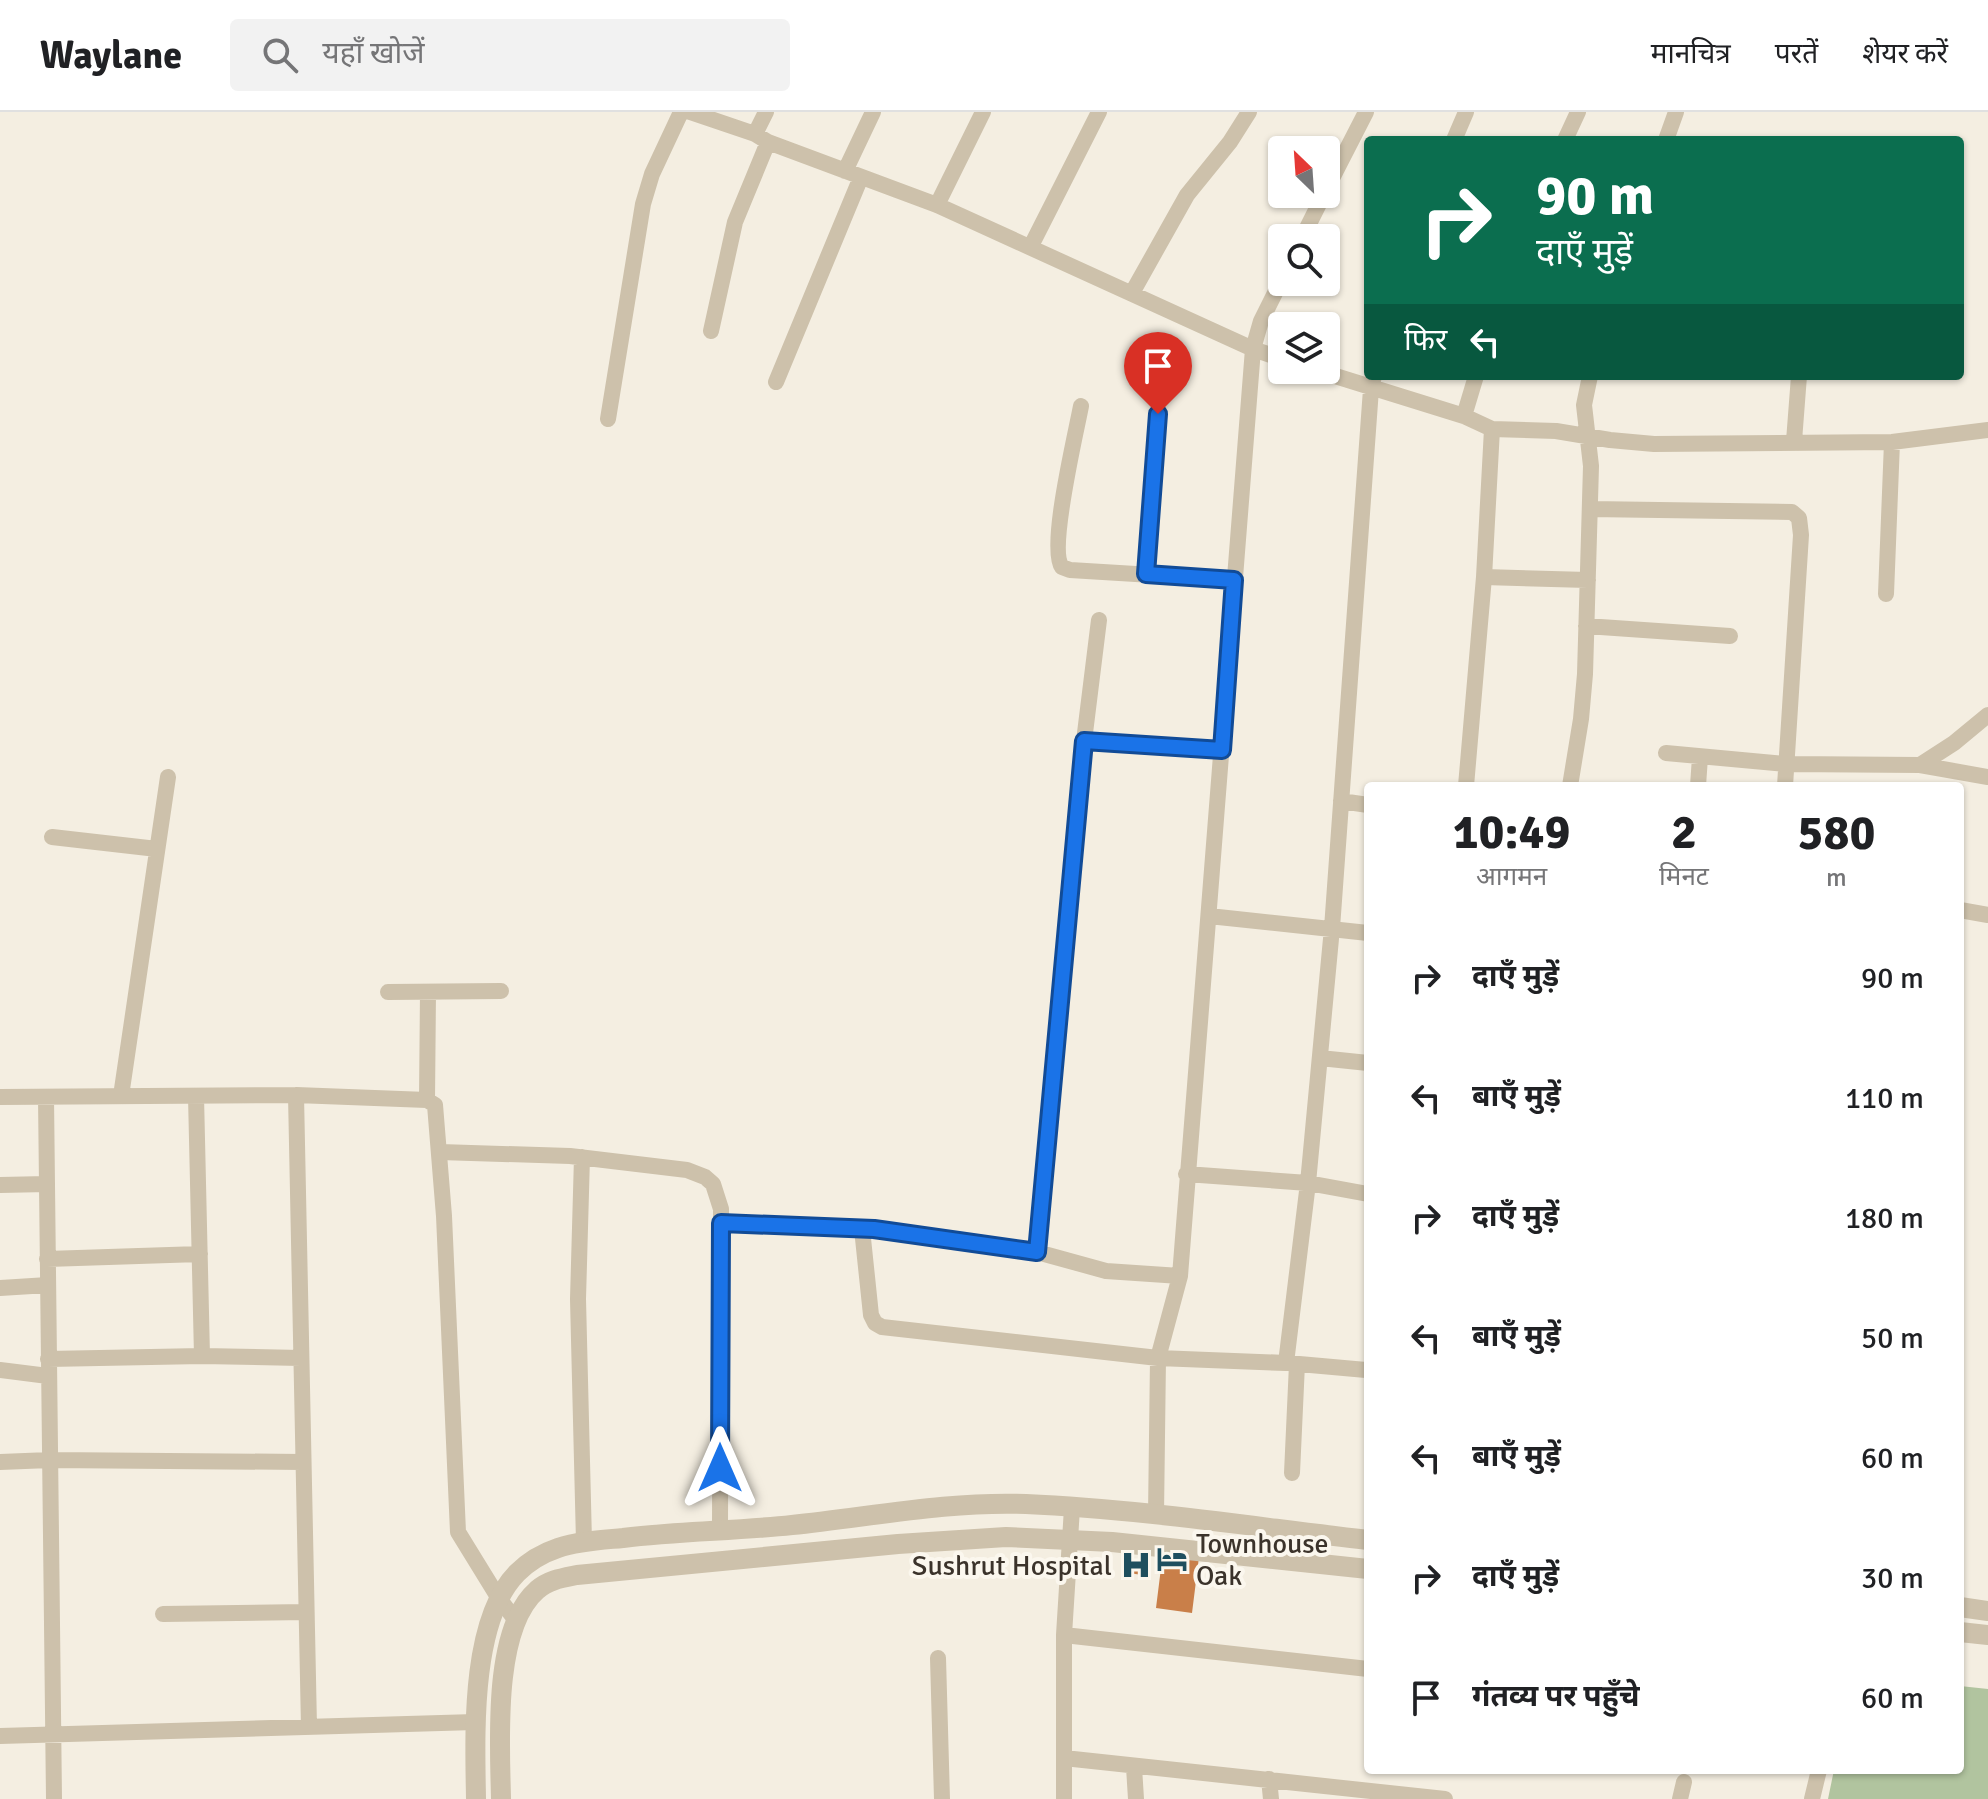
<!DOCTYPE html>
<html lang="hi">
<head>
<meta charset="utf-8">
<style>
	body { margin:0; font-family:Signika,"Noto Sans Devanagari",sans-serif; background:#f2f2f2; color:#202124; height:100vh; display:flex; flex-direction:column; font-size:30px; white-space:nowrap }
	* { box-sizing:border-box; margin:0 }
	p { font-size:26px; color:#757577 }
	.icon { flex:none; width:44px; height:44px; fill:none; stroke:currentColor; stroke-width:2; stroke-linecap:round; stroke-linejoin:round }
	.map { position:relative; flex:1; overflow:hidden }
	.details { position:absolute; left:1364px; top:670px; width:600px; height:992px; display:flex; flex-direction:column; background:#fff; border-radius:8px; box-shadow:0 2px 6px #0004 }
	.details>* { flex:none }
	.hud { position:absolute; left:1364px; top:24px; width:600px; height:244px; border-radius:8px; box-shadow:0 2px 6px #0004; background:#0b6e4f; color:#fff; overflow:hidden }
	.needle { width:52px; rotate:335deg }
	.controls { position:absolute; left:1268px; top:24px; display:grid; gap:16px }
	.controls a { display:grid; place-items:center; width:72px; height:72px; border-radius:8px; background:#fff; box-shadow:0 2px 6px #0004; font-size:40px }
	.pin { position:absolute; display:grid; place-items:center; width:68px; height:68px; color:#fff; margin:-82px -34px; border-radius:50% 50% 50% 0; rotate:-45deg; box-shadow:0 0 8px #0007 }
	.pin .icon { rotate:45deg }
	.me { position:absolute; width:88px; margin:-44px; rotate:0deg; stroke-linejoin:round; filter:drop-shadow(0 0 6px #0008) }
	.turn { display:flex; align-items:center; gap:28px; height:168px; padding:0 40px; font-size:36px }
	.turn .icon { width:104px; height:104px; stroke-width:2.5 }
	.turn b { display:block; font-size:56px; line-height:68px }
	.then { display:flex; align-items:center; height:76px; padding:0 40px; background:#0003; gap:16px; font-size:30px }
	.eta { display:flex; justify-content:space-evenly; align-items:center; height:136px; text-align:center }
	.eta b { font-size:48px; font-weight:700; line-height:56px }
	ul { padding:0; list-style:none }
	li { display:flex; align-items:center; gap:24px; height:120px; padding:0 40px }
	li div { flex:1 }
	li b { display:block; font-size:30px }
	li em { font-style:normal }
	header { display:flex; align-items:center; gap:48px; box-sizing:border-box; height:112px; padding:0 40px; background:#fff; border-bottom:2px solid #e0e0e0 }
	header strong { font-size:38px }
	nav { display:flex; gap:44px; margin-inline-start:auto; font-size:28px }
	.search { width:560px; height:72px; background:#f2f2f2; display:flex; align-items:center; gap:20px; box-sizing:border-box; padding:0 28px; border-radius:8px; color:#757577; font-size:30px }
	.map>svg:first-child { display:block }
	.green { fill:#b1c49f }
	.building { fill:#c97f49 }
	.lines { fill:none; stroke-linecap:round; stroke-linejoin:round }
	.minor { stroke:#cdc1ab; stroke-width:16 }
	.tertiary { stroke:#cdc1ab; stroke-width:20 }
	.route-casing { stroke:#114b97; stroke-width:20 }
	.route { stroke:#1a73e8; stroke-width:14 }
	.labels { text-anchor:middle; stroke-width:8; stroke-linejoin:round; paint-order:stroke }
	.poi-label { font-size:28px; fill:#3b332b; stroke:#fbf7ee; text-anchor:start }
</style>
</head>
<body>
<header>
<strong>Waylane</strong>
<div class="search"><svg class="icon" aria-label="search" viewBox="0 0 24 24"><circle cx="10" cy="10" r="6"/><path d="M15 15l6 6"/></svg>यहाँ खोजें</div>
<nav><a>मानचित्र</a><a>परतें</a><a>शेयर करें</a></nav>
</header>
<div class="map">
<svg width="1988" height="1687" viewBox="0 0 1988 1687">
	<rect width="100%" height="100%" fill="#f4eee1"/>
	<path class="green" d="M 1960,1574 L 1988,1577 L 1988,1687 L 1828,1687 L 1834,1658 L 1960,1658 Z"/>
	<path class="building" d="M 1163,1440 L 1199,1445 L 1192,1501 L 1156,1496 Z
		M 1124,1446 L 1151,1450 L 1149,1464 L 1122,1460 Z"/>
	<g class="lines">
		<path class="minor" d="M 690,0 L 755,22 L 768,30 L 937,93 L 1253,237 L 1282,247
			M 755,22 L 766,0
			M 1454,28 L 1466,0
			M 1565,28 L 1578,0
			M 1666,28 L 1676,0
			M 845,59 L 873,0
			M 1326,78 L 1366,0
			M 937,93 L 983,0
			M 1302,126 L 1324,82
			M 1031,134 L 1099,0
			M 1132,181 L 1187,83 L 1230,30 L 1249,0
			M 711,219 L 735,110 L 768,30
			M 1316,258 L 1464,304 L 1492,317 L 1484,465 L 1466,674
			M 776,270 L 861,65
			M 1081,294 C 1076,321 1048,437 1062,455 L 1070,458 L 1234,468
			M 1464,304 L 1476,264
			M 608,307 L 643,92 L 652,62 L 681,0
			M 1492,317 L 1556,319 L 1610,328 L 1654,332 L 1892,330 L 1988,318
			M 1794,329 L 1799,264
			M 1590,397 L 1792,400 L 1799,406 L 1801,423 L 1785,674
			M 1146,462 L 1158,302
			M 1484,465 L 1588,468
			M 1886,482 L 1892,330
			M 1586,514 L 1730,524
			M 1084,629 L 1222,638
			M 1666,641 L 1786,652 L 1920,653 L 1988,665
			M 1920,653 L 1954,631 L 1988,603
			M 1570,674 L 1581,607 L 1585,562 L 1591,354 L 1584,293 L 1590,264
			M 1698,674 L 1700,645
			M 1341,689 L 1368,693
			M 52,725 L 157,737
			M 1960,798 L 1988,803
			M 1209,804 L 1368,821
			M 388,880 L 501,879
			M 1320,946 L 1368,951
			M 296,983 L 309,1615
			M 121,984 L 168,665
			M 196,984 L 202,1244
			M 0,985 L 296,983 L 427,988 L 435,993 L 444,1104 L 458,1420 L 498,1485 L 517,1510
			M 46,985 L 54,1687
			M 427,988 L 428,880
			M 440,1040 L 570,1044 L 687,1058 L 705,1065 L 713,1072 L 721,1097 L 720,1417
			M 582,1045 L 578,1187 L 584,1430
			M 1186,1062 L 1308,1071 L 1368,1082
			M 0,1073 L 47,1072
			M 721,1111 L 874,1117 L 1037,1140 L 1106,1159 L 1180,1164
			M 862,1117 L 871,1203 L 875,1211 L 882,1215 L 1158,1246 L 1286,1251 L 1308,1071 L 1332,816 L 1371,277 L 1374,264
			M 1037,1140 L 1084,629 L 1099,508
			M 47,1147 L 200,1142
			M 0,1176 L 48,1173
			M 48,1247 L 202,1244 L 301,1246
			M 1288,1251 L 1366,1258
			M 0,1258 L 48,1264
			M 0,1350 L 50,1348 L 303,1350
			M 1292,1361 L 1297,1252
			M 1156,1403 L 1158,1246 L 1180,1164 L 1253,237 L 1261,209 L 1282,167
			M 163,1502 L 306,1500
			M 1064,1523 L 1368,1557
			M 938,1546 L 942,1687
			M 0,1624 L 475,1610
			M 1064,1646 L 1445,1687
			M 1134,1655 L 1136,1687
			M 1269,1667 L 1271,1687
			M 1064,1687 L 1064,1523 L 1072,1396
			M 1680,1687 L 1684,1670
			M 1812,1687 L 1819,1658"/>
		<path class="tertiary" d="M 1960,1495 L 1988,1499
			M 1960,1520 L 1988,1523
			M 476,1687 C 475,1623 470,1509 517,1461 C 528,1450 543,1441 558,1436 C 579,1429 602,1428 623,1426 C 679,1419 736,1419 792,1413 C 870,1405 947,1389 1026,1392 C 1140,1397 1255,1415 1368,1428
			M 501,1687 C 500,1633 492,1517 537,1478 C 548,1468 562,1466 577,1463 L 898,1432 L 1006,1425 L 1112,1430 L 1368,1457"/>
	</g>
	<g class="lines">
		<g class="route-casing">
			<path id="route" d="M 720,1356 L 721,1111 L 874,1117 L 1037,1140 L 1084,629 L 1222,638 L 1234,468 L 1146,462 L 1158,302"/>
		</g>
		<use href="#route" class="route"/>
	</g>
	<defs>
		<g id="hotel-bare" transform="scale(2.4)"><path d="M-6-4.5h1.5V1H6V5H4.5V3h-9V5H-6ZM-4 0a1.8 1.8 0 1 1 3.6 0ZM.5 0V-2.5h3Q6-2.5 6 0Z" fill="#1e4f5f" stroke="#fbf7ee" stroke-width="2.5" paint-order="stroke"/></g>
		<g id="hospital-bare" transform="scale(2.4)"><path d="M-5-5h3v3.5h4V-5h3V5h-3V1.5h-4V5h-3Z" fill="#1e4f5f" stroke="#fbf7ee" stroke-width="2.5" paint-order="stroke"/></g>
	</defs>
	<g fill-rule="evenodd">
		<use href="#hotel-bare" x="1172" y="1447"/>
		<use href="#hospital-bare" x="1136" y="1453"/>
	</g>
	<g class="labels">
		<g class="poi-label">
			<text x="1196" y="1441">Townhouse<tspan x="1196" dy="32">Oak</tspan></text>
			<text x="1112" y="1463" text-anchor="end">Sushrut Hospital</text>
		</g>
	</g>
</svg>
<div class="controls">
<a><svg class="needle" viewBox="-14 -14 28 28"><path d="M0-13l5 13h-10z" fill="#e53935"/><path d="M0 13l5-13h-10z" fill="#757577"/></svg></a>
<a><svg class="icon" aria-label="search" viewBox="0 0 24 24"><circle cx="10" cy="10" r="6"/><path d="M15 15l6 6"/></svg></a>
<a><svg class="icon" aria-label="layers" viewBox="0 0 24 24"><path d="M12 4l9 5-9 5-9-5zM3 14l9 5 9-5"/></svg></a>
</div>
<div class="pin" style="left:1158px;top:302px;background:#d93025"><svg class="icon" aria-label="arrive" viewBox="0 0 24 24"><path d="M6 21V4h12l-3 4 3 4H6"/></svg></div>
<svg class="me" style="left:720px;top:1356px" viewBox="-20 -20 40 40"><path d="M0-17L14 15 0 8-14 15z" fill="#1a73e8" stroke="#fff" stroke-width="4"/></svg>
<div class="hud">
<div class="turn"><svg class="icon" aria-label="right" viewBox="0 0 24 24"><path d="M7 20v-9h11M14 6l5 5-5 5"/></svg><div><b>90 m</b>दाएँ मुड़ें</div></div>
<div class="then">फिर<svg class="icon" aria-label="left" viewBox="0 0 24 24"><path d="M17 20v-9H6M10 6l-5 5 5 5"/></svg></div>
</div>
<section class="details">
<div class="eta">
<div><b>10:49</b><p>आगमन</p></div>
<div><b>2</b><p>मिनट</p></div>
<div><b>580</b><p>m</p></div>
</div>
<ul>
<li><svg class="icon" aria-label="right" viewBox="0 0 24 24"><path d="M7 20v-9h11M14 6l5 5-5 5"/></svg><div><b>दाएँ मुड़ें</b></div><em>90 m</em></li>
<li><svg class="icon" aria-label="left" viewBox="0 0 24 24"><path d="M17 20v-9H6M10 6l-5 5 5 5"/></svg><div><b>बाएँ मुड़ें</b></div><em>110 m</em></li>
<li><svg class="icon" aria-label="right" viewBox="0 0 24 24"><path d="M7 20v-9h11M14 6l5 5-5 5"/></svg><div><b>दाएँ मुड़ें</b></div><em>180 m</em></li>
<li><svg class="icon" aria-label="left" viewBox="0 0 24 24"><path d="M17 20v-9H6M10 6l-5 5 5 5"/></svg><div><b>बाएँ मुड़ें</b></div><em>50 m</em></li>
<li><svg class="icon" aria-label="left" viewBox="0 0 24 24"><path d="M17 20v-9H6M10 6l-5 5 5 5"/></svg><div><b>बाएँ मुड़ें</b></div><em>60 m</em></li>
<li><svg class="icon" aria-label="right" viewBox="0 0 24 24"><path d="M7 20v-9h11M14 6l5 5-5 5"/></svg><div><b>दाएँ मुड़ें</b></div><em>30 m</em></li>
<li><svg class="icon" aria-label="arrive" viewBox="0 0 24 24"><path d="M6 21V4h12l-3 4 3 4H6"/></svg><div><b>गंतव्य पर पहुँचे</b></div><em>60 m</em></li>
</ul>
</section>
</div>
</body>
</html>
